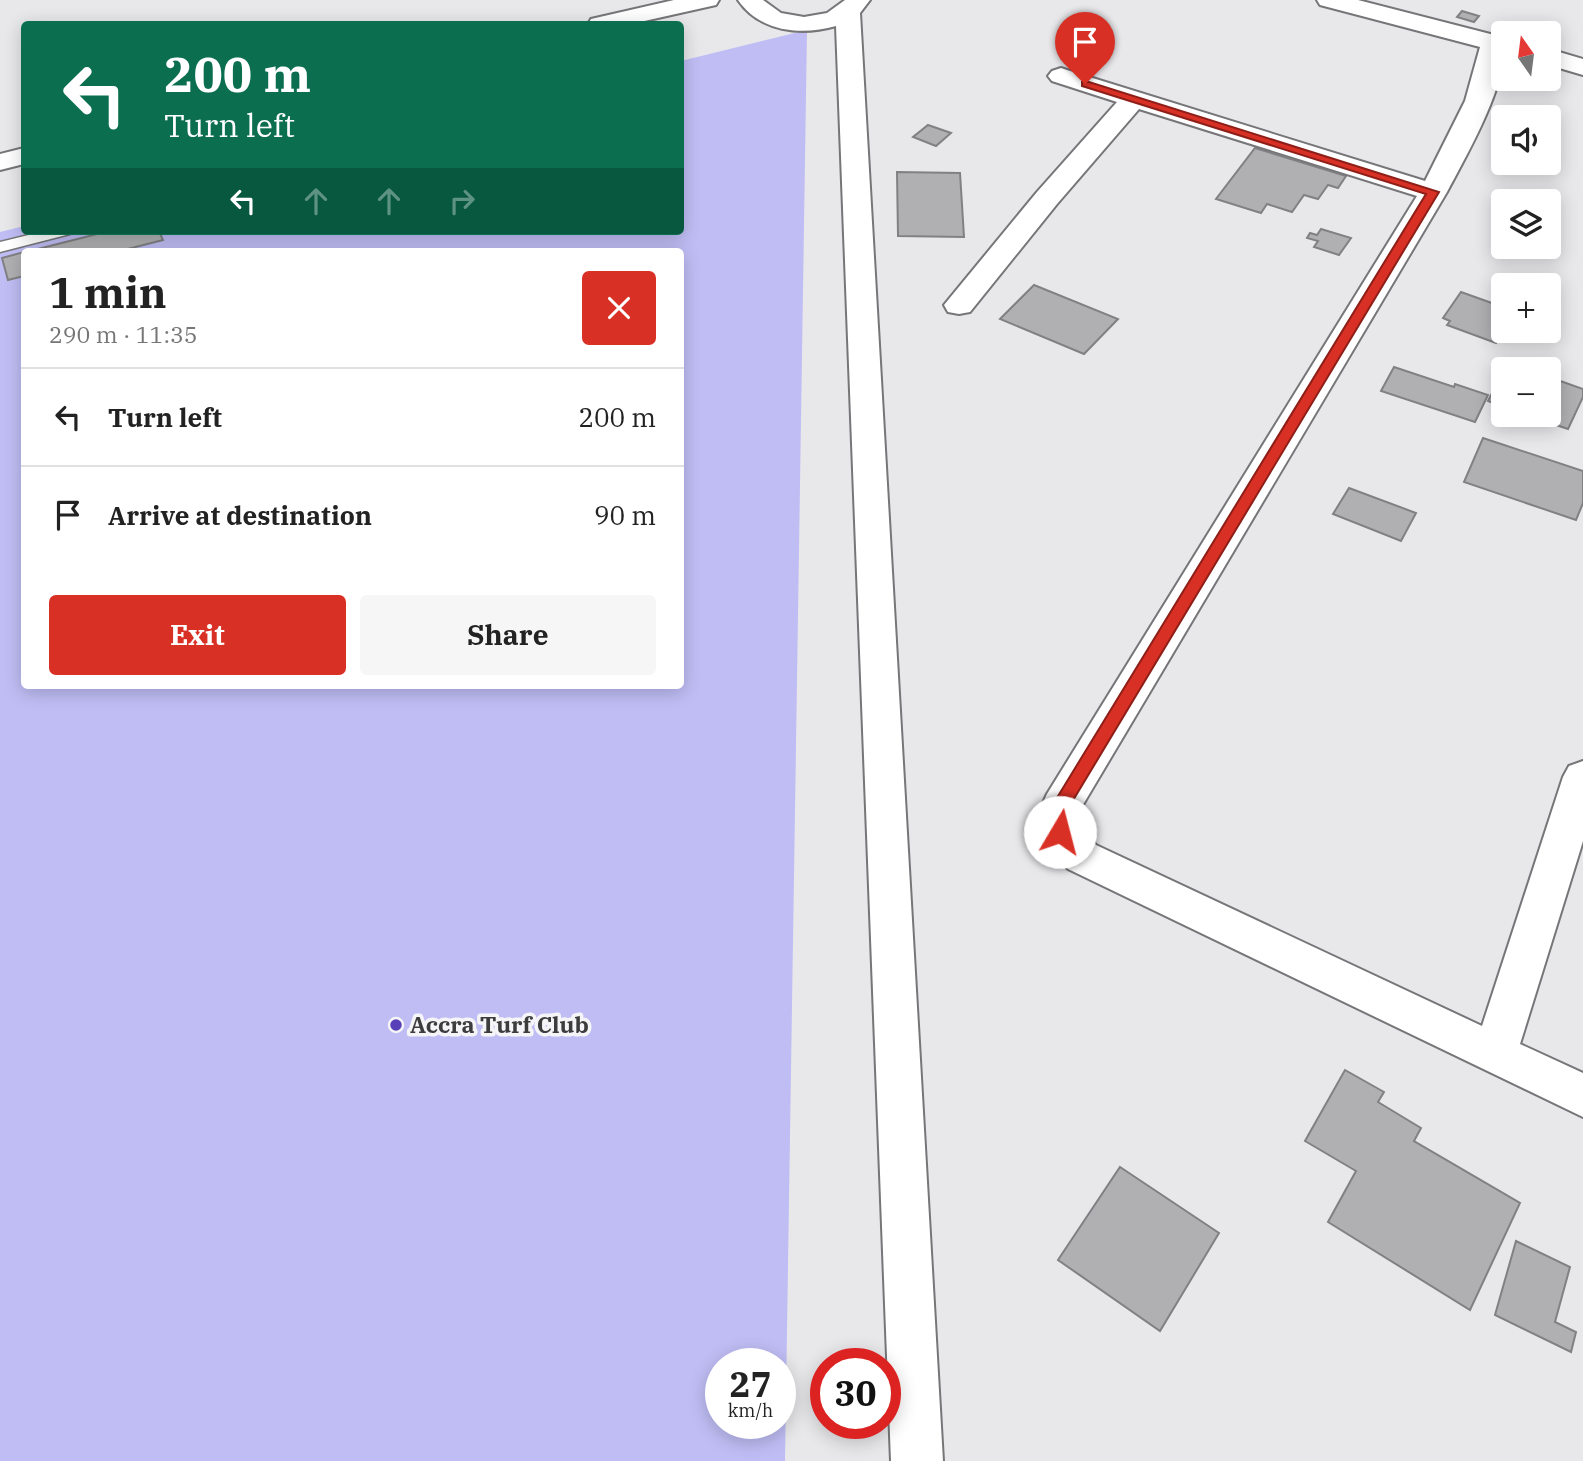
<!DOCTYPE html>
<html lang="en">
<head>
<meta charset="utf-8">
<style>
	body { margin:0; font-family:"IBM Plex Serif",serif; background:#f6f6f6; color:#222; height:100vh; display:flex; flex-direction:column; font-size:26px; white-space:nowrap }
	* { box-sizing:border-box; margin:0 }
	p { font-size:23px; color:#767676 }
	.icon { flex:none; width:38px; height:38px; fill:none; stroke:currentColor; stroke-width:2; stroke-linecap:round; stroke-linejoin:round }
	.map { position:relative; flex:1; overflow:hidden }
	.details { position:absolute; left:21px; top:248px; width:663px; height:441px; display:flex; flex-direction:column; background:#fff; border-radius:7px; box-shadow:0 4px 18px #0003 }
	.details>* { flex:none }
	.guide { position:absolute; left:21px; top:21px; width:663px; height:214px; border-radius:7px; box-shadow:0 4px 18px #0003; background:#0b6e4f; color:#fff; overflow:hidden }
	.needle { width:46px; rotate:346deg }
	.tools { position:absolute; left:1491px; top:21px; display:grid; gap:14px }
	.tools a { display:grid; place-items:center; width:70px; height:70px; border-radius:7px; background:#fff; box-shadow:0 4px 18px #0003; font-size:35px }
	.speed { position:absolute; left:705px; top:1348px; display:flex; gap:14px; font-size:35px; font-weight:700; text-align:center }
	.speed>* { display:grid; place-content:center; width:91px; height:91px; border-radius:50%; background:#fff; box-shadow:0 4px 18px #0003; line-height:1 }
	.speed small { font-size:18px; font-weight:400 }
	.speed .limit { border:10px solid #d22; background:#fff; color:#111 }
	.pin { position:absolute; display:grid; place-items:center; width:60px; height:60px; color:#fff; margin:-72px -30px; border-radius:50% 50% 50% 0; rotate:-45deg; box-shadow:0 0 7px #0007 }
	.pin .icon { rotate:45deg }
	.me { position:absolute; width:77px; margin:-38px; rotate:8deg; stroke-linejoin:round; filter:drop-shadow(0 0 5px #0008) }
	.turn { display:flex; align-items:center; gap:24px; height:147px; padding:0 28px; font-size:32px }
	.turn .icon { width:91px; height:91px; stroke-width:2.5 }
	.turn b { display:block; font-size:49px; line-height:60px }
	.lanes { display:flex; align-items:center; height:66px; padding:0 28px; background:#0003; justify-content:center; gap:35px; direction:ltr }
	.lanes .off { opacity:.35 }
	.round { display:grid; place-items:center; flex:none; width:74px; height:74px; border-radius:7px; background:#f6f6f6 }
	.overview { display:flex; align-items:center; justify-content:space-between; height:119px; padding:0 28px }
	h1 { font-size:42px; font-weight:800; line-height:52px }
	.button { display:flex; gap:14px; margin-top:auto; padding:14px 28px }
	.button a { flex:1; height:80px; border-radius:7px; background:#d93025; color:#fff; font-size:28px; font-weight:800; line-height:80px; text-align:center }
	.button a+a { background:#f6f6f6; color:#222 }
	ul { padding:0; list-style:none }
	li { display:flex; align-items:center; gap:21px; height:98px; padding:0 28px; border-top:2px solid #e0e0e0 }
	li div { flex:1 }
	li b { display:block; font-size:26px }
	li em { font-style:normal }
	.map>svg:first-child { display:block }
	.green { fill:#bfbdf4; fill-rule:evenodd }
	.building { fill:#b0b0b3; stroke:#818184; stroke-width:2 }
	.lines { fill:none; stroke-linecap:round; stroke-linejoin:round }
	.service-casing { stroke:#767679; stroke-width:3 }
	.minor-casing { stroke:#767679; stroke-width:4 }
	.service { fill:#fff; fill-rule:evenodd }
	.minor { fill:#fff; fill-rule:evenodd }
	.route { fill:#d93025; stroke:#8d1f18; stroke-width:2 }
	.poi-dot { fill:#5840b8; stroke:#f5f5f8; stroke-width:2.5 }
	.labels { text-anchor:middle; stroke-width:7; stroke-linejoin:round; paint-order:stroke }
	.poi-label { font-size:23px; font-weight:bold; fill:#3c3c3d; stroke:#f5f5f8; text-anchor:start }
</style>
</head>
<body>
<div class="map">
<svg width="1583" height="1461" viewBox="0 0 1583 1461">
	<rect width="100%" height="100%" fill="#e8e8eb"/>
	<path class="green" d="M 807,30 L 785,1461 L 0,1461 L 0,232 L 24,226 L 24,231 L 681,231 L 681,61 ZM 24,252 L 681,252 L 681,686 L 24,686 ZM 721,1363 L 780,1363 L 780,1423 L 721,1423 Z"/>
	<path class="building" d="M 1462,11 L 1479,16 L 1474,22 L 1457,17 Z
		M 928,125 L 951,133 L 936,146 L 913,137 Z
		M 1255,148 L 1346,176 L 1338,188 L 1328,185 L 1318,199 L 1304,195 L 1292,212 L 1267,204 L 1261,213 L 1216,199 Z
		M 897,172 L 960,173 L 964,237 L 898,236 Z
		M 1321,229 L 1351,238 L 1339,255 L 1314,247 L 1318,241 L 1307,238 L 1310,233 L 1317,235 Z
		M 109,231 L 159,231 L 163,240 L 116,252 L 26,252 Z
		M 24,252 L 24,276 L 8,280 L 2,258 Z
		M 1034,285 L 1118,319 L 1084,354 L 1000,319 Z
		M 1461,292 L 1503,307 L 1505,331 L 1496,343 L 1447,325 L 1450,321 L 1443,318 Z
		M 1394,367 L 1454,387 L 1455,384 L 1488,395 L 1475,422 L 1381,391 Z
		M 1503,372 L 1503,407 L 1488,401 Z
		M 1549,377 L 1583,389 L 1583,397 L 1568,429 L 1526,415 L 1549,415 Z
		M 1483,438 L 1583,471 L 1583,503 L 1576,520 L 1464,482 Z
		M 1349,488 L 1416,513 L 1401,541 L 1333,514 Z
		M 1345,1070 L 1384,1092 L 1378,1102 L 1421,1128 L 1414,1141 L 1520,1203 L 1470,1310 L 1328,1222 L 1356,1171 L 1305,1141 Z
		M 1120,1167 L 1219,1233 L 1160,1331 L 1058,1260 Z
		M 1516,1241 L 1570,1267 L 1555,1322 L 1576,1332 L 1571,1352 L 1495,1315 Z"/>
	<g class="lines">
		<g class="service-casing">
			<path id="service" d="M 45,231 L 72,231 L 70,234 L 0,252 L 0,242 Z"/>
		</g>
		<g class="minor-casing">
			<path id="minor" d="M 674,0 L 719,0 L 716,5 L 631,24 L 588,24 L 591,19 Z
				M 738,0 L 763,0 L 781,13 L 804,17 L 827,13 L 845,0 L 870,0 L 860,13 L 943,1461 L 891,1461 L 836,26 C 801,36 760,32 738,0 Z
				M 1317,0 L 1358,0 L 1502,37 C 1513,76 1466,156 1447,192 L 1081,808 L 1080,827 L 1096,845 L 1482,1026 L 1563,777 L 1569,766 L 1583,761 L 1583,841 L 1520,1044 L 1583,1073 L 1583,1117 L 1068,869 C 1046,844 1030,828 1047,794 L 1417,196 L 1139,109 L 1057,204 L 970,312 L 959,314 L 948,312 L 944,305 L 1037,192 L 1117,102 L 1052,81 L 1048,76 L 1052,71 L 1061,68 L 1070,71 L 1425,181 L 1465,101 L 1480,47 L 1320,5 Z
				M 1549,49 L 1583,59 L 1583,75 L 1549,65 Z
				M 24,148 L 24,164 L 0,170 L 0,154 Z"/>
		</g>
		<use href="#service" class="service"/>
		<use href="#minor" class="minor"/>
	</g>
	<path class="route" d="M 1082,82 L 1089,82 L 1439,192 L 1069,807 L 1066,837 L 1055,837 L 1052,832 L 1055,801 L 1426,194 L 1082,86 Z"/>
	<circle class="poi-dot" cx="396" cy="1025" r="7"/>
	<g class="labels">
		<g class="poi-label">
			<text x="410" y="1033">Accra Turf Club</text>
		</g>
	</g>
</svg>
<div class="tools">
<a><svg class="needle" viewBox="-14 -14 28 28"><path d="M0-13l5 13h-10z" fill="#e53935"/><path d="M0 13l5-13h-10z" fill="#767676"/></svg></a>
<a><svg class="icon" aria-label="sound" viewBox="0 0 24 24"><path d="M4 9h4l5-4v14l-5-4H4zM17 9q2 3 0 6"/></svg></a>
<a><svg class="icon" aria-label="layers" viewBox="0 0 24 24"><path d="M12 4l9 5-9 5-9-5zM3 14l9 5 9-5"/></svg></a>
<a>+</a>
<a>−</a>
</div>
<div class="speed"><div>27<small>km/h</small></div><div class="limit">30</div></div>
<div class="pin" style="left:1085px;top:84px;background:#d93025"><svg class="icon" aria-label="arrive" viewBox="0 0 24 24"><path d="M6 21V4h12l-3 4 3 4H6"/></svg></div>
<svg class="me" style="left:1060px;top:832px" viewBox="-20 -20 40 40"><circle r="19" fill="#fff"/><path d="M0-13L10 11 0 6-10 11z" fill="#d93025"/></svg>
<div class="guide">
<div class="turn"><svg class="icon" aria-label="left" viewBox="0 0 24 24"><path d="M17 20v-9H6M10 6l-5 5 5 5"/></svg><div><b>200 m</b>Turn left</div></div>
<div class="lanes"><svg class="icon" aria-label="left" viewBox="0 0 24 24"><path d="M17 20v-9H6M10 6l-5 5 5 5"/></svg><svg class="icon off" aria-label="ahead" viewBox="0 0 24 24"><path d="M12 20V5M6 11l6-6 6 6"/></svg><svg class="icon off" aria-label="ahead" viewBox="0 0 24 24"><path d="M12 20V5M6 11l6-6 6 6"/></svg><svg class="icon off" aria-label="right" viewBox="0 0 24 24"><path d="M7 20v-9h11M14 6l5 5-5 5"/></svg></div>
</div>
<section class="details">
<div class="overview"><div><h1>1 min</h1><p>290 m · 11:35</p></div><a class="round" style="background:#d93025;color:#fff"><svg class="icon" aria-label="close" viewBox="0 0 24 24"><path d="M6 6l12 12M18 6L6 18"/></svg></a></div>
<ul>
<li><svg class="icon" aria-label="left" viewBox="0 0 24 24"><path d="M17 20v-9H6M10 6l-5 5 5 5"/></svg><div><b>Turn left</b></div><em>200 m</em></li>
<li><svg class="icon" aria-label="arrive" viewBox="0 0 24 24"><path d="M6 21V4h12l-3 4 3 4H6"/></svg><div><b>Arrive at destination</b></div><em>90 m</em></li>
</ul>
<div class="button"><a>Exit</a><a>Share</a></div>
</section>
</div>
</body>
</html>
